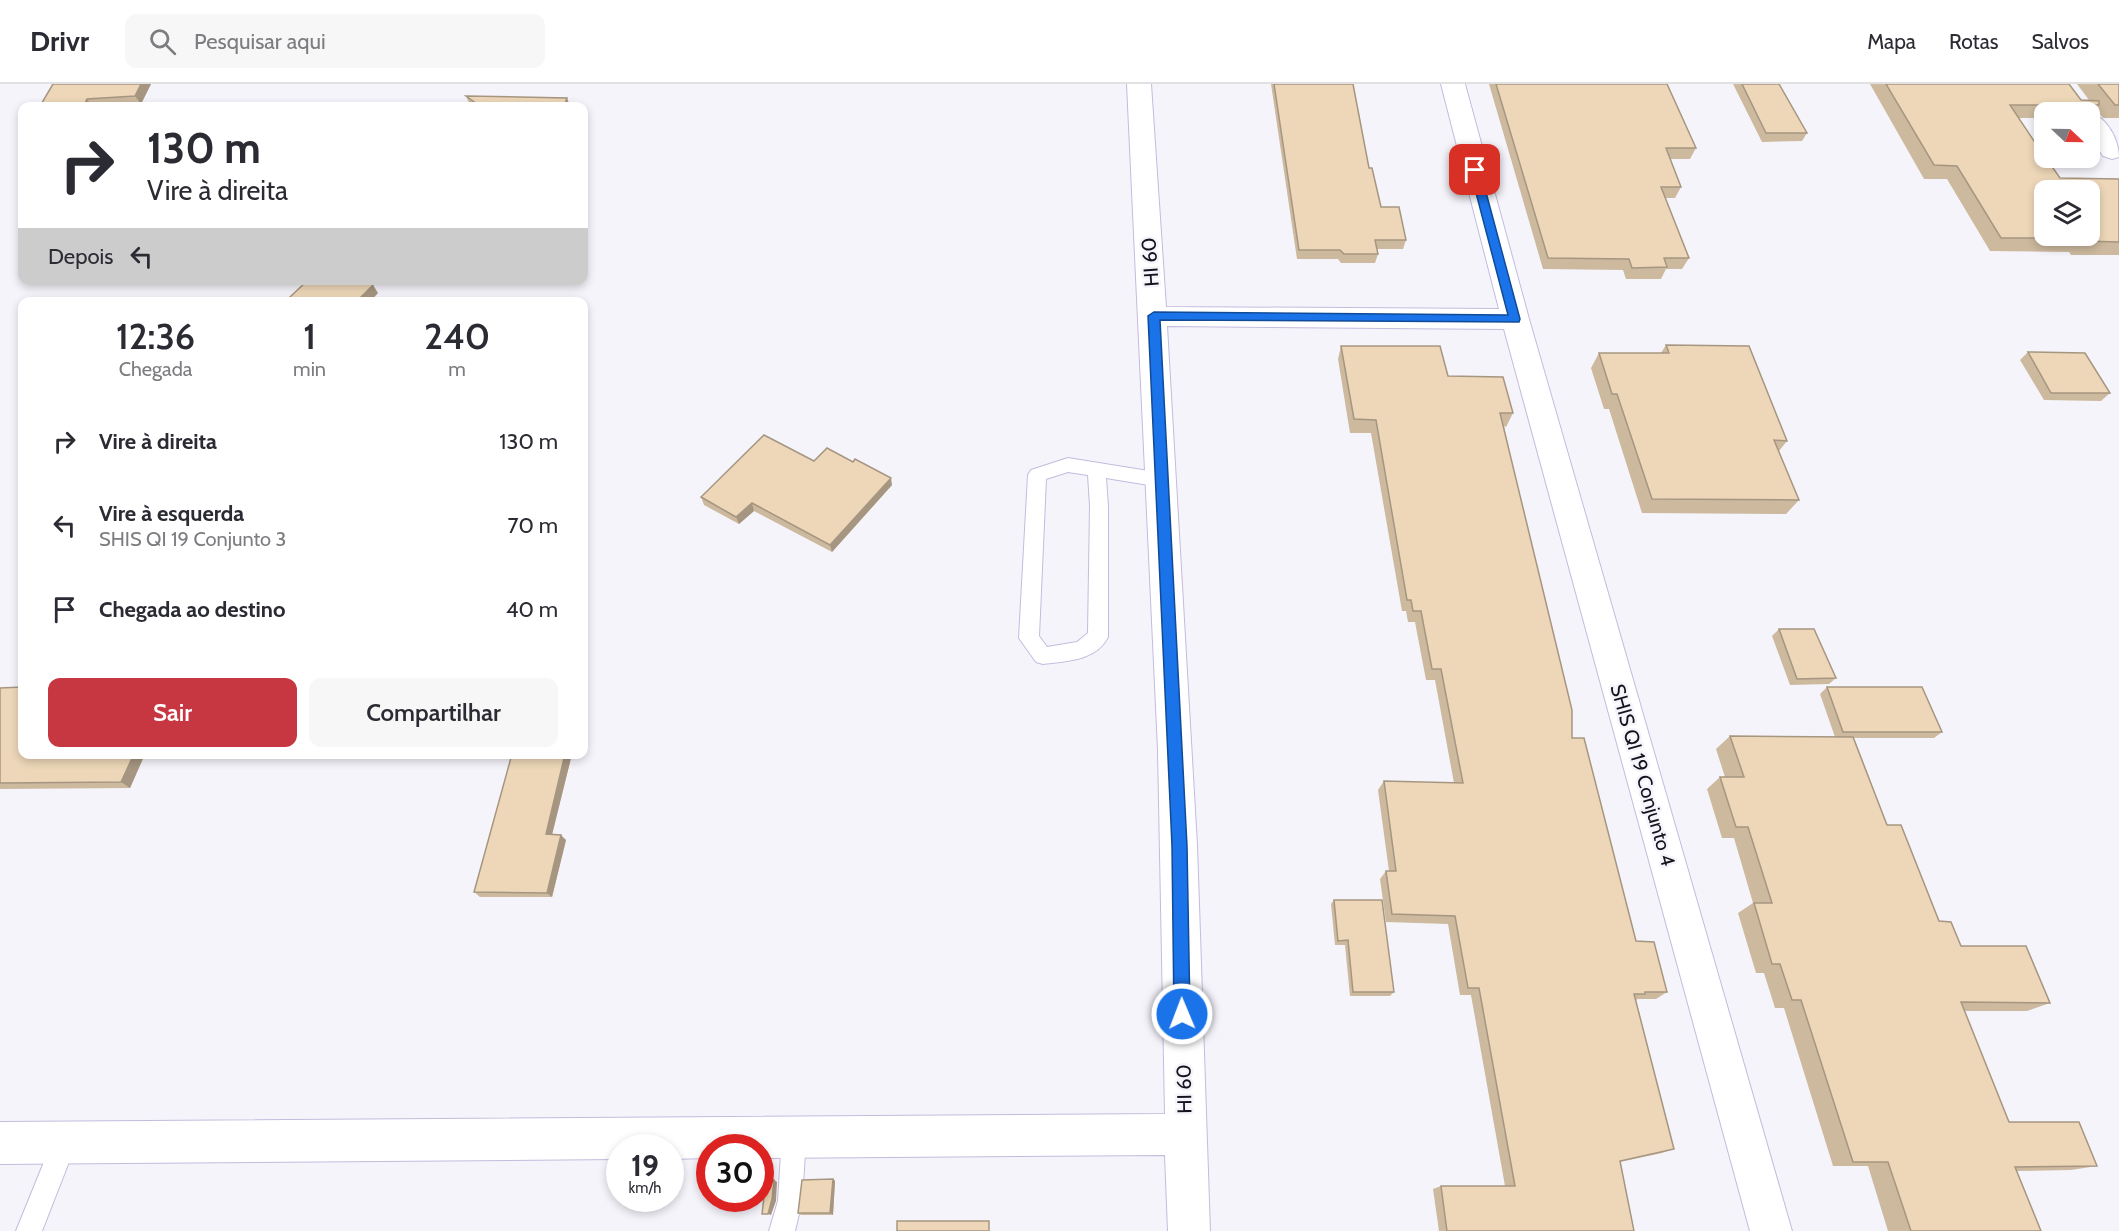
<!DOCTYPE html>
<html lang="pt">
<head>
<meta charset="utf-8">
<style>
	body { margin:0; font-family:Cabin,sans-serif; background:#f7f7f7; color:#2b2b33; height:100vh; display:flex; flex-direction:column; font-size:22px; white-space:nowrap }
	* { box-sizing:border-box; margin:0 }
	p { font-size:20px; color:#7c7c81 }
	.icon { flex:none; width:33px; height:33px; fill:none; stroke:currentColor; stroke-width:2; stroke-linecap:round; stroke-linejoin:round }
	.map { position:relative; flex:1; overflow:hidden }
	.panel { position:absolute; left:18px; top:213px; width:570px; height:462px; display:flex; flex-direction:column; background:#fff; border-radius:12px; box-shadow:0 3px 9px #0003 }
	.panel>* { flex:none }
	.hud { position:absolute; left:18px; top:18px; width:570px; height:183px; border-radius:12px; box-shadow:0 3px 9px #0003; background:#fff; color:#2b2b33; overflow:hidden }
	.needle { width:39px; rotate:112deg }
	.controls { position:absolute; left:2034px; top:18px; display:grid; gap:12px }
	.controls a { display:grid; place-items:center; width:66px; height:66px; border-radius:12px; background:#fff; box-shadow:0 3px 9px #0003; font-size:30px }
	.speed { position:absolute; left:606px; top:1050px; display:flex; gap:12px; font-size:30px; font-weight:700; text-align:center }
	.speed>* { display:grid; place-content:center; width:78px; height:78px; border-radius:50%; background:#fff; box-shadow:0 3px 9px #0003; line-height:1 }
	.speed small { font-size:15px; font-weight:400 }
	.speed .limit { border:9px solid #d22; background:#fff; color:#111 }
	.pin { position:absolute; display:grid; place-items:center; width:51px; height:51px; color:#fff; margin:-26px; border-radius:12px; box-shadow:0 3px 9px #0006 }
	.me { position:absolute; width:66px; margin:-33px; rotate:359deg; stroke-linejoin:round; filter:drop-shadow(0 0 4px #0008) }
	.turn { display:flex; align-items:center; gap:21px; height:126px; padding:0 30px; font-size:27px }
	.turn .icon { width:78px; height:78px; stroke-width:2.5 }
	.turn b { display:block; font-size:42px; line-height:51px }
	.then { display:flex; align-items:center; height:57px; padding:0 30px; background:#0003; gap:12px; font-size:22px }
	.eta { display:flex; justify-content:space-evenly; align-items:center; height:102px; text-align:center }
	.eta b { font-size:36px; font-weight:600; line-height:42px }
	.button { display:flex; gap:12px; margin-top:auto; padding:12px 30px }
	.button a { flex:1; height:69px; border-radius:12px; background:#c73742; color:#fff; font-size:24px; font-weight:600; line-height:69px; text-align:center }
	.button a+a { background:#f7f7f7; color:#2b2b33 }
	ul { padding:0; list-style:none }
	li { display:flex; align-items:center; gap:18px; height:84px; padding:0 30px }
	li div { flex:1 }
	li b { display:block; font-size:22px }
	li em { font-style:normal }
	header { display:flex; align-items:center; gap:36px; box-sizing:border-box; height:84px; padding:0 30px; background:#fff; border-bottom:2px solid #e1e1e2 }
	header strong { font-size:28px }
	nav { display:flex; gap:33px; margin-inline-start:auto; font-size:21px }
	.search { width:420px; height:54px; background:#f7f7f7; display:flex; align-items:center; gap:15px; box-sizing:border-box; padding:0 21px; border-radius:12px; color:#7c7c81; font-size:22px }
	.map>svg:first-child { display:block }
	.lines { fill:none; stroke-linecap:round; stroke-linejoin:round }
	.service-casing { stroke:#c4bbdd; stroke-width:2 }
	.minor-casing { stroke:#c4bbdd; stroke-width:2 }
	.service { fill:#fff; fill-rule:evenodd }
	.minor { fill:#fff; fill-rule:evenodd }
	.wall { fill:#ccb99e }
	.shaded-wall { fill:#a69681 }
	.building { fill:#edd7b8; stroke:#a69681; stroke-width:1.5; fill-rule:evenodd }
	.route { fill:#1a73e8; stroke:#114b97; stroke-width:1.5 }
	.labels { text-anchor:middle; stroke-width:5; stroke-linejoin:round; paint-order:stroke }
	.street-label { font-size:20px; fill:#15121e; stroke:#f6f4fb }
</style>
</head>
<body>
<header>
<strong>Drivr</strong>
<div class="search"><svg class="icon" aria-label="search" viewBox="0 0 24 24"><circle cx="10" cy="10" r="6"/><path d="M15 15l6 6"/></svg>Pesquisar aqui</div>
<nav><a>Mapa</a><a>Rotas</a><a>Salvos</a></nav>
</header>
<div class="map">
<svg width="2119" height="1147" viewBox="0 0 2119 1147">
	<rect width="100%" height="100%" fill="#f6f4fb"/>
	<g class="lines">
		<g class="service-casing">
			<path id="service" d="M 1068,374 L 1161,389 L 1167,391 L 1170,396 L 1167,401 L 1161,403 L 1106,394 L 1108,422 L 1108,553 C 1096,577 1066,577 1043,580 L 1036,578 L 1019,554 L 1028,391 L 1031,386 ZM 1068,388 L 1088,391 L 1090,422 L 1088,549 L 1077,558 L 1047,563 L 1039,552 L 1046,395 Z
				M 794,1041 L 803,1044 L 806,1053 L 802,1117 L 795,1147 L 769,1147 L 778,1117 L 782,1053 L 785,1044 Z
				M 64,1048 L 73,1051 L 76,1060 L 42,1147 L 16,1147 L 55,1051 Z"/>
		</g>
		<g class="minor-casing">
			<path id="minor" d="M 1127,0 L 1151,0 L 1166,223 L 1499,225 L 1441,0 L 1465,0 L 1529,235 L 1792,1147 L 1750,1147 L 1504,245 L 1167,242 L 1197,761 L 1210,1147 L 1168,1147 L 1165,1071 L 760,1074 L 760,1064 L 710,1064 L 710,1074 L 670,1075 L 670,1064 L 620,1064 L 620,1075 L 0,1080 L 0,1038 L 1165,1030 L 1158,666 Z
				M 2090,29 C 2107,33 2119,56 2119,73 L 2112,75 L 2103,72 L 2090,53 Z"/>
		</g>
		<use href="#service" class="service"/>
		<use href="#minor" class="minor"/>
	</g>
	<path class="wall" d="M 151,0 L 141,20 L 110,22 L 40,22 Z
		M 1271,0 L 1353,0 L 1369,84 L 1381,123 L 1406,156 L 1403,165 L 1377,165 L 1378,170 L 1375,179 L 1341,179 L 1338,175 L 1297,175 Z
		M 1489,0 L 1667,0 L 1696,64 L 1690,75 L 1670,75 L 1681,103 L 1675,114 L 1665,114 L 1689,174 L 1682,185 L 1666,185 L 1661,195 L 1626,195 L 1623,186 L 1543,185 Z
		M 1733,0 L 1779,0 L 1807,49 L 1802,57 L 1762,58 Z
		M 1870,0 L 2069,0 L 2081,16 L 2089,16 L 2077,0 L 2119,0 L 2119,34 L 2103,34 L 2096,25 L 2090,32 L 2090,28 L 2044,28 L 2044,34 L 2019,34 L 2060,94 L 2119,95 L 2119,171 L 2071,171 L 2069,168 L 1990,167 L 1947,95 L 1924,95 Z
		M 466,12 L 571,22 L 472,22 L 470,21 Z
		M 1666,261 L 1787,357 L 1779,367 L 1799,416 L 1786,430 L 1642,429 L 1609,325 L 1604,325 L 1591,284 L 1599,269 L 1661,269 Z
		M 1341,262 L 1448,292 L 1513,329 L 1506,343 L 1504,342 L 1572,654 L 1636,857 L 1667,908 L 1656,915 L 1638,915 L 1636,916 L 1674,1065 L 1662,1069 L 1620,1078 L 1634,1147 L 1439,1147 L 1433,1105 L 1441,1102 L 1505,1102 L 1471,911 L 1460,911 L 1448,840 L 1386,838 L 1380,795 L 1386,787 L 1389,787 L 1378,706 L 1384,697 L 1454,699 L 1435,596 L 1426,596 L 1415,538 L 1408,538 L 1406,527 L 1402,527 L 1371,349 L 1350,349 L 1338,275 Z
		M 2028,268 L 2110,309 L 2101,317 L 2044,316 L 2020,276 Z
		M 814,377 L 892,401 L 832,468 L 754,427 L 739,440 L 704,421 L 701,413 Z
		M 1779,545 L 1836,594 L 1829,600 L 1790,601 L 1772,552 Z
		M 1827,603 L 1942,648 L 1934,654 L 1854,654 L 1887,741 L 1939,837 L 1961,862 L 2050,919 L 2027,927 L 1964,927 L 2009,1038 L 2097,1082 L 2071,1086 L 2016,1087 L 2041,1147 L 1888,1147 L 1868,1082 L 1833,1082 L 1784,924 L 1775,924 L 1764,889 L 1756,889 L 1738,829 L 1753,819 L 1734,754 L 1722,754 L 1707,705 L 1720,693 L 1725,693 L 1716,665 L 1730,652 L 1835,653 L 1820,610 Z
		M 0,604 L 22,670 L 145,670 L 130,704 L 0,705 Z
		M 512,670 L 572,670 L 552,750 L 566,756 L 552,813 L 480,813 L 474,808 Z
		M 1334,816 L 1394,908 L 1390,912 L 1350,912 L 1345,861 L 1335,861 L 1331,820 Z
		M 833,1095 L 835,1097 L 833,1131 L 801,1131 L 798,1129 Z"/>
	<path class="shaded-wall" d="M 141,0 L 151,0 L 141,20 L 135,12 Z
		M 567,14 L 570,22 L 564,22 Z
		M 87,15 L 92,22 L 86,22 L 84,21 Z
		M 373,201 L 378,209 L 370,218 L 356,218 Z
		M 891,394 L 892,401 L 832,468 L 830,461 Z
		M 752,419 L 754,427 L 739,440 L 736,433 Z
		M 134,670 L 145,670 L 130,704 L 121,698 Z
		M 565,670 L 572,670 L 551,755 L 546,750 Z
		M 561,751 L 566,756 L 552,813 L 547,809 Z
		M 833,1095 L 835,1097 L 833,1131 L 830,1129 Z
		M 774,1096 L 777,1098 L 776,1117 L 771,1131 L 768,1130 Z"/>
	<path class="building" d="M 53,0 L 141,0 L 135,12 L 87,15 L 84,21 L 78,21 L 77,22 L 40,22 Z
		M 1274,0 L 1353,0 L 1369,84 L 1372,84 L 1381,123 L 1399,123 L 1406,156 L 1375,156 L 1378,170 L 1344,170 L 1340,166 L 1299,166 Z
		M 1496,0 L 1667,0 L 1696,64 L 1666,64 L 1681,103 L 1661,103 L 1689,174 L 1664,174 L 1667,183 L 1632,184 L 1629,175 L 1548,174 Z
		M 1742,0 L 1779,0 L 1807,49 L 1766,49 Z
		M 1886,0 L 2069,0 L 2081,16 L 2099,17 L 2099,21 L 2010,21 L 2044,72 L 2044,74 L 2046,74 L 2060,94 L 2119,95 L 2119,158 L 2083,157 L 2081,154 L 2001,154 L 1957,82 L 1934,81 ZM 2044,106 L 2090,106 L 2090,152 L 2044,152 Z
		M 2098,0 L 2119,0 L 2119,21 L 2115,21 Z
		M 466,12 L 567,14 L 564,22 L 480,22 Z
		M 308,196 L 359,196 L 373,201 L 356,218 L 291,218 L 290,213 Z
		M 1666,261 L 1749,262 L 1787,357 L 1774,356 L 1799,416 L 1652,415 L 1617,310 L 1612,310 L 1599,269 L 1669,269 Z
		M 1341,262 L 1440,262 L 1448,292 L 1503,293 L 1513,329 L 1500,329 L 1572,626 L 1572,654 L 1584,654 L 1636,857 L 1654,858 L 1667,908 L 1645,908 L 1645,910 L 1634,910 L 1674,1065 L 1620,1077 L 1634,1147 L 1447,1147 L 1441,1102 L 1515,1102 L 1479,904 L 1468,904 L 1455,832 L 1392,830 L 1386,787 L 1396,787 L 1384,697 L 1463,699 L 1441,585 L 1432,585 L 1421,527 L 1413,527 L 1411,516 L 1407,516 L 1376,336 L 1354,335 Z
		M 2028,268 L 2085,269 L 2110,309 L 2051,309 Z
		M 764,351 L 814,377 L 827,364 L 853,378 L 855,375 L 891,394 L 830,461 L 752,419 L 736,433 L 701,413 Z
		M 1779,545 L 1814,545 L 1836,594 L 1797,595 Z
		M 22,603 L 22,670 L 134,670 L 121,698 L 0,699 L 0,604 Z
		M 1827,603 L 1922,603 L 1942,648 L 1843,648 Z
		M 1730,652 L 1853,653 L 1887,741 L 1901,741 L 1939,837 L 1951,838 L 1961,862 L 2026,862 L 2050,919 L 1961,918 L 2009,1038 L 2079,1038 L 2097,1082 L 2015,1083 L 2041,1147 L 1911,1147 L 1888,1078 L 1853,1078 L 1801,916 L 1792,916 L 1780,880 L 1772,880 L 1754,819 L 1772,819 L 1748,743 L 1736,743 L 1720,693 L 1744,693 Z
		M 512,670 L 565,670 L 546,750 L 561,751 L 547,809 L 474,808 Z
		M 1334,816 L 1382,816 L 1394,908 L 1353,908 L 1348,856 L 1338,857 Z
		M 833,1095 L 830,1129 L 798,1129 L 802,1096 Z
		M 766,1096 L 774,1096 L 772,1115 L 768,1130 L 762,1130 Z
		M 897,1137 L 989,1137 L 989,1147 L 897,1147 Z"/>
	<path class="route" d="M 1475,82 L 1480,86 L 1520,235 L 1519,238 L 1160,236 L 1187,762 L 1190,930 L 1188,936 L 1182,938 L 1177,936 L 1174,930 L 1172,762 L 1148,232 L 1154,228 L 1508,231 L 1470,86 Z"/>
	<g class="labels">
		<g class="street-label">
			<text transform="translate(1150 178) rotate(-94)" y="7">HI 60</text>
			<text transform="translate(1643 691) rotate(74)" y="7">SHIS QI 19 Conjunto 4</text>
			<text transform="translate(1184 1005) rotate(-91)" y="7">HI 60</text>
		</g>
	</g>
</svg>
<div class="controls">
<a><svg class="needle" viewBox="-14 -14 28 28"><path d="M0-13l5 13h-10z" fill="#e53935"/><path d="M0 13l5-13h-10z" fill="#7c7c81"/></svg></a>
<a><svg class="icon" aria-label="layers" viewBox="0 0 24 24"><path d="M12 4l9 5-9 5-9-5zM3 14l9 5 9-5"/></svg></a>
</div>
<div class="speed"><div>19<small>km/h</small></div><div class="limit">30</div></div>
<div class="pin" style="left:1475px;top:86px;background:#d93025"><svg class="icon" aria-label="arrive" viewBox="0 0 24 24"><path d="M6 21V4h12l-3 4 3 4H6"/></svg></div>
<svg class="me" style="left:1182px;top:930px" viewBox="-20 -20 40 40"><circle r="17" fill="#1a73e8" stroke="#fff" stroke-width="3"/><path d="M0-11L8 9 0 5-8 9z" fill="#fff"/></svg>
<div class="hud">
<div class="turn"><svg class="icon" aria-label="right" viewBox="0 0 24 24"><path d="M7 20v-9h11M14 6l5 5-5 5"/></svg><div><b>130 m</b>Vire à direita</div></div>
<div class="then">Depois<svg class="icon" aria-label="left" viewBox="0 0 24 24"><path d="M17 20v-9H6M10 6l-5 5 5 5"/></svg></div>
</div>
<section class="panel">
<div class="eta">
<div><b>12:36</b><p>Chegada</p></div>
<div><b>1</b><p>min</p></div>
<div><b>240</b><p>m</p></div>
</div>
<ul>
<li><svg class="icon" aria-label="right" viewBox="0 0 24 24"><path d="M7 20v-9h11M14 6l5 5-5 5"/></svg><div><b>Vire à direita</b></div><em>130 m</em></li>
<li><svg class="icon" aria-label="left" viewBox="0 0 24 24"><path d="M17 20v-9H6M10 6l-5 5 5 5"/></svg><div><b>Vire à esquerda</b><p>SHIS QI 19 Conjunto 3</p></div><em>70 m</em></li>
<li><svg class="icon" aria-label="arrive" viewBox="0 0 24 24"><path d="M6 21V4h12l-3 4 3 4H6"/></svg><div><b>Chegada ao destino</b></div><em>40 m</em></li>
</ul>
<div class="button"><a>Sair</a><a>Compartilhar</a></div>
</section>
</div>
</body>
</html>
